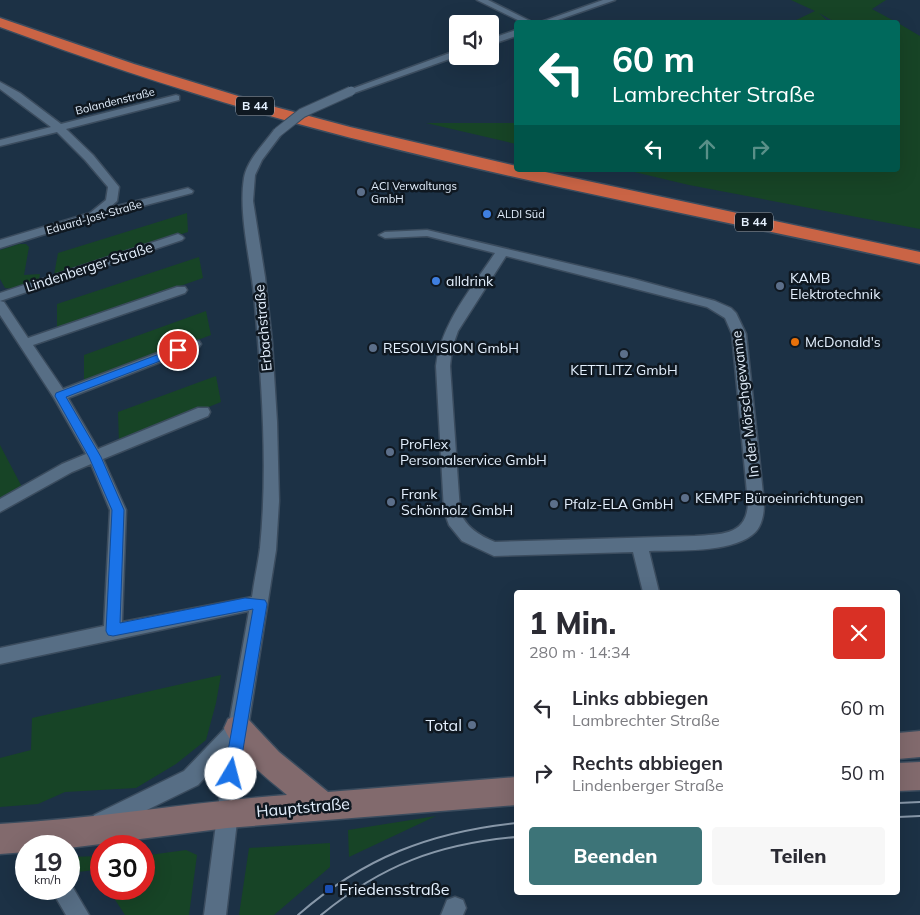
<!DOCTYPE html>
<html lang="de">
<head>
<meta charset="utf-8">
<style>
	body { margin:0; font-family:Mulish,sans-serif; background:#f7f7f7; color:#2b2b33; height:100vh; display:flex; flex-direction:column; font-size:19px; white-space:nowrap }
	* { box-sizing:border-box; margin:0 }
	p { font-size:16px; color:#7c7c81 }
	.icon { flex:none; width:28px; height:28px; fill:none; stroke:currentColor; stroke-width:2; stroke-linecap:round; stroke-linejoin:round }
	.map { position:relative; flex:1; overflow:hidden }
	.drawer { position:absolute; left:514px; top:590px; width:386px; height:305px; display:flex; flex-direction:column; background:#fff; border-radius:5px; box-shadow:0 5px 20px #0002 }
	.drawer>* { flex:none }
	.guide { position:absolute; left:514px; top:20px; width:386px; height:152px; border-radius:5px; box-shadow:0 5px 20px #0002; background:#00695c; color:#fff; overflow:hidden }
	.fabs { position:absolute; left:449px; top:15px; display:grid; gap:10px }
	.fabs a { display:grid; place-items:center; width:50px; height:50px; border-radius:5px; background:#fff; box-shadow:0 5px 20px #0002; font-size:25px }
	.speed { position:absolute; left:15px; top:835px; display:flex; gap:10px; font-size:25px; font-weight:700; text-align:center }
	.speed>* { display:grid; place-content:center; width:65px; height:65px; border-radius:50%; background:#fff; box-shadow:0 5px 20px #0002; line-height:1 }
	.speed small { font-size:12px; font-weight:400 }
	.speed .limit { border:8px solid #d22; background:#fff; color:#111 }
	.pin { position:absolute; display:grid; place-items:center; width:42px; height:42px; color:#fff; margin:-21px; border:2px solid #fff; border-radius:50%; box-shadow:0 1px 5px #0007 }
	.me { position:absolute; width:55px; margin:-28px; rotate:8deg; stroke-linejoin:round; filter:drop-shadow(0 0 4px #0008) }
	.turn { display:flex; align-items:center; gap:18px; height:105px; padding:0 15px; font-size:22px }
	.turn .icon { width:65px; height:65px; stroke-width:2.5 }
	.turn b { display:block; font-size:35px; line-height:42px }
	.lanes { display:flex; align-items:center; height:48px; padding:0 15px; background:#0003; justify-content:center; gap:25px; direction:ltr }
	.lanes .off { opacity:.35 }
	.round { display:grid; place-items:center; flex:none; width:52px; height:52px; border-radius:5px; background:#f7f7f7 }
	.overview { display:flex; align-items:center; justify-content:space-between; height:85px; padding:0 15px }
	h1 { font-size:30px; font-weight:800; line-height:38px }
	.cta { display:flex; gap:10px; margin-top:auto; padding:10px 15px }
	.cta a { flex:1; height:58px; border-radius:5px; background:#3d7478; color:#fff; font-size:20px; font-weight:800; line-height:58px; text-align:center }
	.cta a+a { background:#f7f7f7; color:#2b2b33 }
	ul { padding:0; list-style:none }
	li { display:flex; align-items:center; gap:15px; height:65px; padding:0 15px }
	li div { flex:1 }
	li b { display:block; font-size:19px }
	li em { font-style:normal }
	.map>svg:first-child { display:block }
	.green { fill:#174426 }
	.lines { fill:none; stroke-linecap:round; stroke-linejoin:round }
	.minor-casing { stroke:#3b4c5e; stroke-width:3 }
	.secondary-casing { stroke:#3b4c5e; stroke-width:3 }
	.trunk-casing { stroke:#3b4c5e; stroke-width:3 }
	.minor { fill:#576e85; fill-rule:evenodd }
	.secondary { fill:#826a6d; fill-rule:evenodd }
	.trunk { fill:#ca6445; fill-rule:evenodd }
	.tram { stroke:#8898a9; stroke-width:2 }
	.minor-bridge-casing { stroke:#3b4c5e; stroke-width:11; stroke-linecap:butt }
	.minor-bridge { stroke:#576e85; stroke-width:9 }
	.shaded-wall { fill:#4e3d2e }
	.route { fill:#1a73e8; stroke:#114b97 }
	.service-dot { fill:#5c6f8a; stroke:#0f1821; stroke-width:2 }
	.shop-dot { fill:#3f7fe0; stroke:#0f1821; stroke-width:2 }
	.food-dot { fill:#e8710a; stroke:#0f1821; stroke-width:2 }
	.transit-dot { fill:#1a4fb4; stroke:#0f1821; stroke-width:2 }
	.labels { text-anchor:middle; stroke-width:5; stroke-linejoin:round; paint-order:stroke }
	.far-street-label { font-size:11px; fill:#e4f0fe; stroke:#0f1821 }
	.far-poi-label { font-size:11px; fill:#e4f0fe; stroke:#0f1821; text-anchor:start }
	.shield { fill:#0f1821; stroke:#a4afbc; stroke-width:1 }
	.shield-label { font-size:12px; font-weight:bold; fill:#e4f0fe }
	.street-label { font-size:14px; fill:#e4f0fe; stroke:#0f1821 }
	.poi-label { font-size:14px; fill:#e4f0fe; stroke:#0f1821; text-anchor:start }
	.near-poi-label { font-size:16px; fill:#e4f0fe; stroke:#0f1821; text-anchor:end }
	.near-street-label { font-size:16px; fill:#e4f0fe; stroke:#0f1821 }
</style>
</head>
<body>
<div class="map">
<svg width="920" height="915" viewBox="0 0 920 915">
	<rect width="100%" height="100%" fill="#1c3145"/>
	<path class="green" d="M 791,0 L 886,0 L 872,9 L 896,22 L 831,22 L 833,21 L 819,13 L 829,22 L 792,22 L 815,11 Z
		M 898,23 L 920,36 L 920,229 L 689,185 L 626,170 L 898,170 Z
		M 426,123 L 516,123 L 516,144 Z
		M 187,213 L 188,232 L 54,275 L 58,253 Z
		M 19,244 L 26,244 L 29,247 L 24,275 L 40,274 L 39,280 L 12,289 L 5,288 L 0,279 L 0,250 Z
		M 199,257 L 203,278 L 57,329 L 57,304 Z
		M 206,311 L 211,335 L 84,383 L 84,355 Z
		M 216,376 L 221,402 L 119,443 L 118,412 Z
		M 0,445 L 22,487 L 0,499 Z
		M 221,675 L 216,703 L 206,740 L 176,764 L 136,788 L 65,792 L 38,804 L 0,807 L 0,758 L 31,750 L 32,718 Z
		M 436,816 L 349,857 L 348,830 Z
		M 330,843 L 330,867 L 274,915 L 239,915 L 249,848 Z
		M 186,850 L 197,855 L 189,915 L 125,915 L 108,889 L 113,889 L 113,891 L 144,889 L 149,855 Z
		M 101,856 L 101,879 L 95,870 L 69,873 L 69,857 Z"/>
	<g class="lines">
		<g class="minor-casing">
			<path id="minor" d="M 477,0 L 488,0 L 532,22 L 522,22 Z
				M 603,0 L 615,0 L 552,22 L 541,22 Z
				M 516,30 L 516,36 L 490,45 L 490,39 Z
				M 458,50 L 458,56 L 354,93 L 351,94 L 346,91 Z
				M 0,82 L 20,93 L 61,124 L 176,95 L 179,96 L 179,100 L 66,129 L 93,155 L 119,187 L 117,201 L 109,208 L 188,188 L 193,191 L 192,193 L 97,218 L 0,248 L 0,240 L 90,213 L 106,200 L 108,187 L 85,160 L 57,132 L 0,146 L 0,140 L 51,127 L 0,89 Z
				M 278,129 L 283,132 L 262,160 L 255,175 L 253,201 L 265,277 L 272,342 L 277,422 L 279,501 L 276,550 L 248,728 L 226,915 L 204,915 L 225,756 L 198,785 L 108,829 L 101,832 L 94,829 L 91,822 L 94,815 L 184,771 L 229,724 L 249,611 L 0,664 L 0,648 L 104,626 L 110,510 L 91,464 L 72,472 L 0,512 L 0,499 L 62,464 L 86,454 L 54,398 L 0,315 L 0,301 L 4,302 L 28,338 L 177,287 L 185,287 L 187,290 L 185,293 L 33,345 L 63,389 L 189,341 L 199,341 L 201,344 L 199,347 L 68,398 L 98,449 L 198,408 L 208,408 L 210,412 L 208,416 L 103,459 L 126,510 L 122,622 L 252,597 C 254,581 258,564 260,548 C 268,468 262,386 255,305 C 252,265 238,216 244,178 C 247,160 264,144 274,130 Z
				M 427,230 L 634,279 L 715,301 L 731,308 L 736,313 L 746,334 L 764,503 C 764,514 762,528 752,535 C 729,553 677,550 649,551 L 659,592 L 643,592 L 633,552 L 494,556 L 462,541 L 449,525 L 444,511 L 436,366 C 441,323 472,288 495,253 L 427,236 L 385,238 L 379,235 L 385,232 ZM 506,256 L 707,307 L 725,318 L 732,334 L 748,503 C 747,536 721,534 695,536 L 495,542 C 480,536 465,527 460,511 L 450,366 L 452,348 L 458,331 Z
				M 178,234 L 182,236 L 184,238 L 182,240 L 0,301 L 0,293 Z
				M 69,881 L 89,915 L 66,915 L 51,889 L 69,889 Z
				M 455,897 L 463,900 L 466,908 L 463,915 L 441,915 L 447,900 Z"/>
		</g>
		<g class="secondary-casing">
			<path id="secondary" d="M 238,715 L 248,719 L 279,752 L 328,792 L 516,777 L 516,805 L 227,828 L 69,848 L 69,846 L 26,846 L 26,852 L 0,854 L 0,824 C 96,819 191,802 287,795 C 265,776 236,755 224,728 L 228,719 Z
				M 920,731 L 920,757 L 898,759 L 898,733 Z
				M 920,762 L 920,790 L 898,791 L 898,763 Z"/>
		</g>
		<g class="trunk-casing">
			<path id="trunk" d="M 0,18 L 134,64 L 264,104 L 350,127 L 516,166 L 516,170 L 536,170 L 920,252 L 920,264 C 712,218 501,179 295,123 C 195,95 97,63 0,27 Z"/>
		</g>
		<use href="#minor" class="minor"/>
		<use href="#secondary" class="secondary"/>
		<use href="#trunk" class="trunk"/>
		<path class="tram" d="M 898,803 L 920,802
			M 898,817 L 920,816
			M 298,915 C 363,858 430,832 516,823
			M 321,915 C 382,865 438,844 516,837"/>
		<g class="minor-bridge-casing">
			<path id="minor-bridge" d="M 278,132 L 302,113 L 351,91"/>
		</g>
		<use href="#minor-bridge" class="minor-bridge"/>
	</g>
	<path class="shaded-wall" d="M 145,852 L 147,856 L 144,885 L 144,860 Z"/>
	<path class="route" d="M 178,347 L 181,348 L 181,353 L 66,397 L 101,457 L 124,510 L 120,623 L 245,598 L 265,600 L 267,604 L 239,774 L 237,779 L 231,781 L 226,779 L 224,774 L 253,609 L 113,636 L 108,635 L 106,631 L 112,510 L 89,457 L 55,396 L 56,393 Z"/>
	<g class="service-dot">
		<circle cx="361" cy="192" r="5"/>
		<circle cx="780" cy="286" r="5"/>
		<circle cx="373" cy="348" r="5"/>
		<circle cx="624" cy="354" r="5"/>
		<circle cx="390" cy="452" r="5"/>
		<circle cx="685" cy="498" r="5"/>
		<circle cx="391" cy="502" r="5"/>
		<circle cx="554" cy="504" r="5"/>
		<circle cx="472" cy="725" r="5"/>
	</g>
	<g class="shop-dot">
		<circle cx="487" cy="214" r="5"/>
		<circle cx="436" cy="281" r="5"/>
	</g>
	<circle class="food-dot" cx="795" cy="342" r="5"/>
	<rect class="transit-dot" x="324" y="884" width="10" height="10" rx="2.5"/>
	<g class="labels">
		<g class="far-street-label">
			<text transform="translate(115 101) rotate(-14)" y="4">Bolandenstraße</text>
			<text transform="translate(94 217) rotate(-16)" y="4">Eduard-Jost-Straße</text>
		</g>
		<g class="far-poi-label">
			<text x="371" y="190">ACI Verwaltungs<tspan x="371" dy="13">GmbH</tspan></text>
			<text x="497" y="218">ALDI Süd</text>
		</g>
		<g class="shield">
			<rect x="236" y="96.5" width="38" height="19" rx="4"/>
			<rect x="735" y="212.5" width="38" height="19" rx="4"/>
		</g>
		<g class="shield-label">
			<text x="255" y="110">B 44</text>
			<text x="754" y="226">B 44</text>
		</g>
		<g class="street-label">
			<text transform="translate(89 267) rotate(-18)" y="5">Lindenberger Straße</text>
			<text transform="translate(263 328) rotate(-95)" y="5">Erbachstraße</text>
			<text transform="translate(745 404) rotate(-97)" y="5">In der Mörschgewanne</text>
		</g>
		<g class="poi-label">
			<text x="790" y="283">KAMB<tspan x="790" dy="16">Elektrotechnik</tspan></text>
			<text x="446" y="286">alldrink</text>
			<text x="805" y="347">McDonald's</text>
			<text x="383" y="353">RESOLVISION GmbH</text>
			<text x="624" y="375" text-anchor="middle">KETTLITZ GmbH</text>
			<text x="400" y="449">ProFlex<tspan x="400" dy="16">Personalservice GmbH</tspan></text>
			<text x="401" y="499">Frank<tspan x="401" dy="16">Schönholz GmbH</tspan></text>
			<text x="695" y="503">KEMPF Büroeinrichtungen</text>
			<text x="564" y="509">Pfalz-ELA GmbH</text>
		</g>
		<g class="near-poi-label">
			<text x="462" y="731">Total</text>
			<text x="339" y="895" text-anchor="start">Friedensstraße</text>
		</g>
		<g class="near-street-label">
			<text transform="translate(303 807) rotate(-5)" y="6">Hauptstraße</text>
		</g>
	</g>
</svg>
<div class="fabs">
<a><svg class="icon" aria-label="sound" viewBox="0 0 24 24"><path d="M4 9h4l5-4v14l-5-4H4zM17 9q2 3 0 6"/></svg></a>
</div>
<div class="speed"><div>19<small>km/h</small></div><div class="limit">30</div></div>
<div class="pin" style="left:178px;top:350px;background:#d93025"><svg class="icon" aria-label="arrive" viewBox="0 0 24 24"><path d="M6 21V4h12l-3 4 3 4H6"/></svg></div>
<svg class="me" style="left:231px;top:774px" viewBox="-20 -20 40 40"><circle r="19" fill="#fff"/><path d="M0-13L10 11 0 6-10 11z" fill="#1a73e8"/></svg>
<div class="guide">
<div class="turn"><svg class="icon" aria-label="left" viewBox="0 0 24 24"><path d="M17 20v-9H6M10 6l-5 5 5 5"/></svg><div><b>60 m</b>Lambrechter Straße</div></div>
<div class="lanes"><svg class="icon" aria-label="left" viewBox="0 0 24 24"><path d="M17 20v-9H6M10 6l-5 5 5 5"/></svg><svg class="icon off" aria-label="ahead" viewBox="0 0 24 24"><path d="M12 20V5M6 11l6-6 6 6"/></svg><svg class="icon off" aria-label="right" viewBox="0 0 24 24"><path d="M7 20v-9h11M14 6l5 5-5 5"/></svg></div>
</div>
<section class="drawer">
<div class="overview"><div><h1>1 Min.</h1><p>280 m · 14:34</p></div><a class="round" style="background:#d93025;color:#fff"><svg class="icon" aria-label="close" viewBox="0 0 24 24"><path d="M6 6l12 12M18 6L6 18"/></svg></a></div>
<ul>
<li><svg class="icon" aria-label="left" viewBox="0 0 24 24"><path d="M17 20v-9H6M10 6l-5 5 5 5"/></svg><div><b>Links abbiegen</b><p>Lambrechter Straße</p></div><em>60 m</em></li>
<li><svg class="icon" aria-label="right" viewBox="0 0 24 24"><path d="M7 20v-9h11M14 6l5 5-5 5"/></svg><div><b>Rechts abbiegen</b><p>Lindenberger Straße</p></div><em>50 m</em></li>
</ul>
<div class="cta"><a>Beenden</a><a>Teilen</a></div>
</section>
</div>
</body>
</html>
